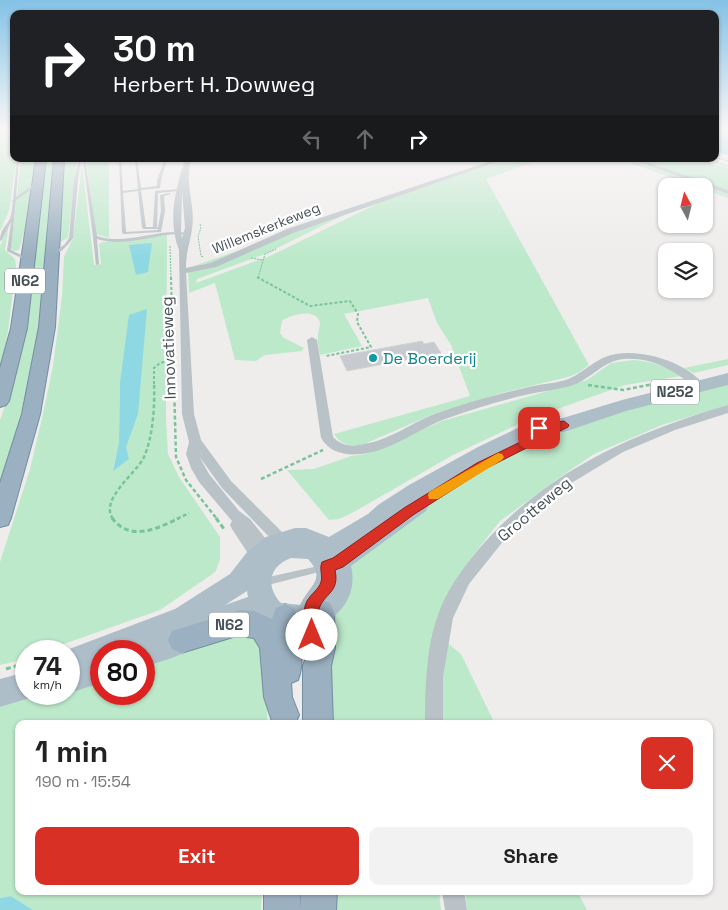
<!DOCTYPE html>
<html lang="en">
<head>
<meta charset="utf-8">
<style>
	body { margin:0; font-family:"Space Grotesk",sans-serif; background:#f2f2f2; color:#222; height:100vh; display:flex; flex-direction:column; font-size:19px; white-space:nowrap }
	* { box-sizing:border-box; margin:0 }
	p { font-size:16px; color:#767676 }
	.icon { flex:none; width:28px; height:28px; fill:none; stroke:currentColor; stroke-width:2; stroke-linecap:round; stroke-linejoin:round }
	.map { position:relative; flex:1; overflow:hidden }
	.sheet { position:absolute; left:15px; top:720px; width:698px; height:175px; display:flex; flex-direction:column; background:#fff; border-radius:10px; box-shadow:0 1px 4px #0004 }
	.sheet>* { flex:none }
	.top-card { position:absolute; left:10px; top:10px; width:709px; height:152px; border-radius:10px; box-shadow:0 1px 4px #0004; background:#202124; color:#fff; overflow:hidden }
	.needle { width:32px; rotate:353deg }
	.buttons { position:absolute; left:658px; top:178px; display:grid; gap:10px }
	.buttons a { display:grid; place-items:center; width:55px; height:55px; border-radius:10px; background:#fff; box-shadow:0 1px 4px #0004; font-size:25px }
	.speed { position:absolute; left:15px; top:640px; display:flex; gap:10px; font-size:25px; font-weight:700; text-align:center }
	.speed>* { display:grid; place-content:center; width:65px; height:65px; border-radius:50%; background:#fff; box-shadow:0 1px 4px #0004; line-height:1 }
	.speed small { font-size:12px; font-weight:400 }
	.speed .limit { border:8px solid #d22; background:#fff; color:#111 }
	.pin { position:absolute; display:grid; place-items:center; width:42px; height:42px; color:#fff; margin:-21px; border-radius:10px; box-shadow:0 2px 8px #0006 }
	.me { position:absolute; width:55px; margin:-28px; rotate:0deg; stroke-linejoin:round; filter:drop-shadow(0 0 4px #0008) }
	.turn { display:flex; align-items:center; gap:18px; height:105px; padding:0 20px; font-size:22px }
	.turn .icon { width:65px; height:65px; stroke-width:2.5 }
	.turn b { display:block; font-size:35px; line-height:42px }
	.lanes { display:flex; align-items:center; height:48px; padding:0 20px; background:#0003; justify-content:center; gap:25px; direction:ltr }
	.lanes .off { opacity:.35 }
	.round { display:grid; place-items:center; flex:none; width:52px; height:52px; border-radius:10px; background:#f2f2f2 }
	.summary { display:flex; align-items:center; justify-content:space-between; height:85px; padding:0 20px }
	h1 { font-size:30px; font-weight:700; line-height:38px }
	.action { display:flex; gap:10px; margin-top:auto; padding:10px 20px }
	.action a { flex:1; height:58px; border-radius:10px; background:#d93025; color:#fff; font-size:20px; font-weight:700; line-height:58px; text-align:center }
	.action a+a { background:#f2f2f2; color:#222 }
	.map>svg:first-child { display:block }
	.green { fill:#bde9cb; fill-rule:evenodd }
	.water { fill:#8ed8e3 }
	.building { fill:#c7cacf; stroke:#d1d3d7 }
	.lines { fill:none; stroke-linecap:round; stroke-linejoin:round }
	.trunk-casing { stroke:#738ea3; stroke-width:2 }
	.path-far3 { stroke:#79c499; stroke-width:1; stroke-dasharray:2 1; stroke-linecap:butt }
	.path-far2 { stroke:#79c499; stroke-width:2; stroke-dasharray:3 2; stroke-linecap:butt }
	.path-far1 { stroke:#79c499; stroke-width:2.5; stroke-dasharray:4 2.5; stroke-linecap:butt }
	.path { stroke:#79c499; stroke-width:3; stroke-dasharray:5 3; stroke-linecap:butt }
	.service { fill:#b9c2c7; fill-rule:evenodd }
	.minor { fill:#b9c2c7; fill-rule:evenodd }
	.primary { fill:#aebec9; fill-rule:evenodd }
	.trunk { fill:#9bb0c0; fill-rule:evenodd }
	.route { fill:#d93025; stroke:#8d1f18 }
	.slow { fill:#f59e0b }
	.culture-dot { fill:#0f9aa8; stroke:#fff; stroke-width:2 }
	.labels { text-anchor:middle; stroke-width:4.5; stroke-linejoin:round; paint-order:stroke }
	.far-street-label { font-size:14px; fill:#465157; stroke:#fff }
	.shield { fill:#fff; stroke:#7e8589; stroke-width:1 }
	.shield-label { font-size:15px; font-weight:bold; fill:#465157 }
	.street-label { font-size:16px; fill:#465157; stroke:#fff }
	.culture-label { font-size:16px; fill:#0d838f; stroke:#fff; text-anchor:start }
</style>
</head>
<body>
<div class="map">
<svg width="728" height="910" viewBox="0 0 728 910">
	<rect width="100%" height="100%" fill="#efecec"/>
	<path class="green" d="M 4,129 L 11,129 L 14,159 L 16,159 L 16,161 L 9,211 L 0,231 L 0,136 Z
		M 21,159 L 37,159 L 27,222 L 19,250 L 13,251 L 11,247 Z
		M 46,159 L 54,159 L 47,223 L 46,267 L 39,334 L 20,418 L 0,485 L 0,420 L 11,388 Z
		M 61,159 L 79,159 L 76,165 L 68,238 L 60,242 L 57,232 Z
		M 86,159 L 109,159 L 109,238 L 96,234 Z
		M 506,159 L 542,159 L 486,179 L 589,365 L 578,373 L 568,377 L 502,393 L 436,413 L 362,445 C 349,446 341,445 334,434 L 470,396 L 451,345 L 437,323 L 428,298 L 344,314 L 362,346 L 320,355 C 319,348 317,342 318,335 C 318,331 320,327 320,323 C 316,307 290,315 282,321 L 280,333 L 284,338 L 304,348 L 302,351 L 265,355 L 256,361 L 235,360 L 215,283 L 189,293 L 188,268 L 348,213 L 265,254 L 197,279 L 196,283 L 270,256 L 383,201 Z
		M 619,159 L 629,159 L 728,194 L 728,198 L 704,189 L 704,186 L 696,186 Z
		M 635,159 L 676,161 L 699,159 L 728,168 L 728,191 Z
		M 82,164 L 94,265 L 101,264 L 99,244 L 103,242 L 167,235 L 166,420 L 168,454 L 179,477 L 220,537 L 220,559 L 216,571 L 211,575 L 160,610 L 44,651 L 26,651 L 26,659 L 0,665 L 0,562 L 30,469 L 43,414 L 53,366 L 62,296 L 64,257 L 73,238 ZM 120,382 L 138,414 L 125,447 L 113,470 L 119,442 Z
		M 9,225 L 5,250 L 15,259 L 16,267 C 11,302 9,338 0,372 L 0,246 Z
		M 728,359 L 728,365 L 694,373 L 684,368 Z
		M 634,360 C 651,362 668,365 681,376 L 625,385 L 529,419 L 453,455 L 352,513 L 339,519 L 329,520 L 287,470 L 314,469 L 351,456 L 366,454 L 442,421 L 587,380 L 611,363 Z
		M 728,384 L 728,405 L 662,425 L 594,454 L 563,475 L 500,521 L 471,558 L 448,597 L 427,724 L 329,724 L 328,619 L 352,564 L 403,520 L 496,463 L 549,437 L 626,410 Z
		M 229,634 C 238,635 249,634 256,639 C 274,652 267,704 267,724 L 19,724 L 19,891 L 262,891 L 261,910 L 33,910 L 11,896 L 0,898 L 0,707 L 33,696 L 69,694 L 69,692 L 101,681 L 101,694 L 144,694 L 144,664 Z
		M 445,641 L 461,654 L 495,724 L 442,724 L 440,702 Z
		M 329,891 L 439,891 L 441,910 L 328,910 Z
		M 465,891 L 577,891 L 587,910 L 467,910 Z"/>
	<path class="water" d="M 715,129 L 728,129 L 728,155 L 715,151 Z
		M 152,243 L 148,272 L 136,275 L 129,245 Z
		M 147,309 L 138,414 L 126,447 L 129,459 L 113,471 L 119,442 L 120,382 L 129,315 Z
		M 11,896 L 33,910 L 0,910 L 0,898 Z"/>
	<path class="building" d="M 422,341 L 424,344 L 434,342 L 441,353 L 347,371 L 340,356 Z"/>
	<g class="lines">
		<g class="trunk-casing">
			<path id="trunk" d="M 36,159 L 46,159 L 27,328 L 9,401 L 6,405 L 0,407 L 0,368 L 11,328 Z
				M 54,159 L 64,159 L 55,327 L 40,414 L 11,518 L 8,525 L 0,527 L 0,483 L 22,414 L 39,327 Z
				M 321,600 L 330,603 L 334,612 L 335,648 L 331,666 L 333,724 L 303,724 L 303,666 L 309,648 L 308,612 L 312,603 Z
				M 285,604 L 294,608 C 301,625 305,663 298,680 L 291,683 L 292,697 L 299,715 L 295,724 L 273,724 L 264,697 L 260,648 L 254,638 L 240,636 L 233,637 L 181,653 L 172,649 L 168,640 L 172,631 L 240,610 L 254,611 L 272,619 L 276,608 Z
				M 264,891 L 300,891 L 300,909 L 301,891 L 337,891 L 336,910 L 264,910 Z"/>
		</g>
		<path class="path-far3" d="M 715,157 L 728,161
			M 705,159 L 728,166
			M 200,224 L 201,228 L 198,236 L 201,256 L 204,257
			M 170,246 L 171,278
			M 251,258 L 262,260
			M 258,278 L 265,254 L 276,249"/>
		<path class="path-far2" d="M 171,277 L 174,384
			M 257,277 L 310,306 L 350,301 L 358,314 L 357,322 L 371,347 L 326,356
			M 154,384 L 154,368 L 160,363 L 173,360
			M 652,384 L 654,384"/>
		<path class="path-far1" d="M 174,383 L 176,457 L 186,480 L 217,519
			M 588,385 L 623,390 L 654,384
			M 261,479 L 323,450
			M 113,519 C 99,499 136,474 144,457 C 153,437 155,405 154,383
			M 177,519 L 189,513"/>
		<path class="path" d="M 112,518 C 130,542 157,529 179,518
			M 216,518 L 224,529
			M 6,669 L 26,663"/>
		<path class="service" d="M 17,159 L 19,159 L 16,197 L 36,183 L 39,184 L 16,200 L 11,250 L 29,259 L 30,260 L 28,261 L 7,251 L 11,222 L 2,240 L 0,241 C 0,227 9,225 11,215 C 12,211 12,206 13,202 L 11,201 L 13,200 Z
			M 79,159 L 81,159 L 78,180 L 73,238 C 68,245 60,254 52,256 L 52,254 L 65,244 L 69,238 L 74,180 Z
			M 83,159 L 85,159 L 97,236 C 127,246 157,228 187,233 L 187,235 C 183,235 179,234 176,234 C 150,236 123,247 97,239 L 99,264 L 96,265 L 93,237 Z
			M 119,159 L 121,159 L 123,191 L 138,189 L 135,159 L 137,159 L 141,188 L 157,186 L 157,180 L 165,159 L 167,159 L 161,180 L 160,188 L 141,190 L 146,227 L 153,227 L 155,191 L 179,189 L 181,190 L 179,191 L 158,193 L 157,227 L 158,227 L 161,211 L 160,195 L 169,193 L 171,194 L 164,196 L 165,211 L 161,232 L 124,234 L 122,233 ZM 138,191 L 142,228 L 144,229 L 158,229 L 158,230 L 126,232 L 123,193 Z
			M 323,565 L 326,566 L 327,568 L 326,570 L 323,571 L 264,586 L 261,585 L 260,582 L 261,579 L 264,578 Z"/>
		<path class="minor" d="M 185,159 L 191,159 C 184,185 196,205 192,229 C 190,244 186,251 186,268 L 211,263 L 287,229 L 497,159 L 505,159 L 293,233 L 216,267 L 186,273 L 194,414 L 201,440 L 231,481 L 286,536 L 288,540 L 286,544 L 281,546 L 276,544 L 222,488 L 199,456 L 209,474 L 239,511 L 250,519 L 270,544 L 272,549 L 270,554 L 265,555 L 263,561 L 258,563 L 253,561 L 232,529 L 230,525 L 232,521 L 199,482 L 191,468 L 186,454 L 189,442 L 182,414 L 179,250 C 167,220 176,188 185,159 ZM 182,190 L 185,228 L 182,238 L 181,233 Z
			M 630,159 L 638,159 L 728,190 L 728,194 Z
			M 312,337 L 317,340 L 333,437 C 341,446 353,447 364,444 C 390,440 413,422 437,413 C 466,403 495,395 525,388 C 538,384 552,384 566,380 C 580,375 591,363 605,357 C 634,345 687,361 705,386 L 700,390 L 696,389 C 676,371 652,357 624,359 C 604,360 591,379 573,385 C 558,390 541,391 525,395 C 499,401 473,409 448,418 C 419,428 392,451 361,454 C 345,456 329,452 321,438 L 307,340 Z
			M 728,405 L 728,413 L 675,430 L 623,452 L 573,482 L 509,534 L 469,584 L 453,618 L 443,677 L 443,724 L 425,724 C 425,690 426,647 438,615 C 446,591 461,571 477,551 C 543,473 632,433 728,405 Z
			M 442,891 L 464,891 L 467,910 L 445,910 Z"/>
		<path class="primary" d="M 728,373 L 728,385 L 626,411 L 564,432 L 534,437 L 492,457 L 425,497 L 429,505 L 426,511 L 351,566 C 362,610 313,641 276,626 C 270,624 264,622 259,617 L 219,633 L 210,629 L 207,622 L 203,623 L 206,631 C 197,654 166,659 144,667 L 144,651 L 101,651 L 101,683 L 69,693 L 69,651 L 64,651 L 175,609 L 230,574 L 248,551 L 266,537 L 295,528 L 306,528 L 329,537 L 368,514 L 378,505 L 409,485 L 478,447 L 520,427 L 539,421 L 563,418 L 622,400 ZM 291,558 L 308,559 C 327,580 309,585 300,605 L 281,603 C 265,586 269,566 291,558 ZM 247,591 L 248,597 L 225,605 Z
			M 26,672 L 26,694 L 37,694 L 36,696 L 0,707 L 0,679 Z"/>
		<use href="#trunk" class="trunk"/>
	</g>
	<linearGradient id="sky" x2="0" y2="1"><stop stop-color="#84c2e6"/><stop offset="0.5" stop-color="#f8f6f6"/><stop offset="1" stop-color="#f8f6f6" stop-opacity="0"/></linearGradient>
	<rect width="728" height="257" fill="url(#sky)"/>
	<path class="route" d="M 564,421 L 569,425 L 568,427 L 485,469 L 413,515 L 343,567 L 335,570 C 340,593 324,593 319,609 C 316,619 321,630 317,640 L 312,642 L 306,640 C 303,631 302,610 307,601 C 311,594 319,589 321,582 C 323,575 319,569 322,562 L 333,558 L 404,508 L 477,463 L 541,432 L 535,431 L 533,428 L 535,425 Z"/>
	<path class="slow" d="M 498,453 L 502,454 L 504,457 L 502,460 L 438,499 L 429,499 L 428,495 L 429,492 Z"/>
	<circle class="culture-dot" cx="373" cy="358" r="5"/>
	<g class="labels">
		<g class="far-street-label">
			<text transform="translate(266 228) rotate(-22)" y="5">Willemskerkeweg</text>
		</g>
		<g class="shield">
			<rect x="5" y="268.5" width="40" height="25" rx="4"/>
			<rect x="651" y="379.5" width="48" height="25" rx="4"/>
			<rect x="209" y="612.5" width="40" height="25" rx="4"/>
		</g>
		<g class="shield-label">
			<text x="25" y="286">N62</text>
			<text x="675" y="397">N252</text>
			<text x="229" y="630">N62</text>
		</g>
		<g class="street-label">
			<text transform="translate(168 348) rotate(-92)" y="6">Innovatieweg</text>
			<text transform="translate(534 509) rotate(-40)" y="6">Grootteweg</text>
		</g>
		<g class="culture-label">
			<text x="383" y="364">De Boerderij</text>
		</g>
	</g>
</svg>
<div class="buttons">
<a><svg class="needle" viewBox="-14 -14 28 28"><path d="M0-13l5 13h-10z" fill="#e53935"/><path d="M0 13l5-13h-10z" fill="#767676"/></svg></a>
<a><svg class="icon" aria-label="layers" viewBox="0 0 24 24"><path d="M12 4l9 5-9 5-9-5zM3 14l9 5 9-5"/></svg></a>
</div>
<div class="speed"><div>74<small>km/h</small></div><div class="limit">80</div></div>
<div class="pin" style="left:539px;top:428px;background:#d93025"><svg class="icon" aria-label="arrive" viewBox="0 0 24 24"><path d="M6 21V4h12l-3 4 3 4H6"/></svg></div>
<svg class="me" style="left:312px;top:635px" viewBox="-20 -20 40 40"><circle r="19" fill="#fff"/><path d="M0-13L10 11 0 6-10 11z" fill="#d93025"/></svg>
<div class="top-card">
<div class="turn"><svg class="icon" aria-label="right" viewBox="0 0 24 24"><path d="M7 20v-9h11M14 6l5 5-5 5"/></svg><div><b>30 m</b>Herbert H. Dowweg</div></div>
<div class="lanes"><svg class="icon off" aria-label="left" viewBox="0 0 24 24"><path d="M17 20v-9H6M10 6l-5 5 5 5"/></svg><svg class="icon off" aria-label="ahead" viewBox="0 0 24 24"><path d="M12 20V5M6 11l6-6 6 6"/></svg><svg class="icon" aria-label="right" viewBox="0 0 24 24"><path d="M7 20v-9h11M14 6l5 5-5 5"/></svg></div>
</div>
<section class="sheet">
<div class="summary"><div><h1>1 min</h1><p>190 m · 15:54</p></div><a class="round" style="background:#d93025;color:#fff"><svg class="icon" aria-label="close" viewBox="0 0 24 24"><path d="M6 6l12 12M18 6L6 18"/></svg></a></div>
<div class="action"><a>Exit</a><a>Share</a></div>
</section>
</div>
</body>
</html>
